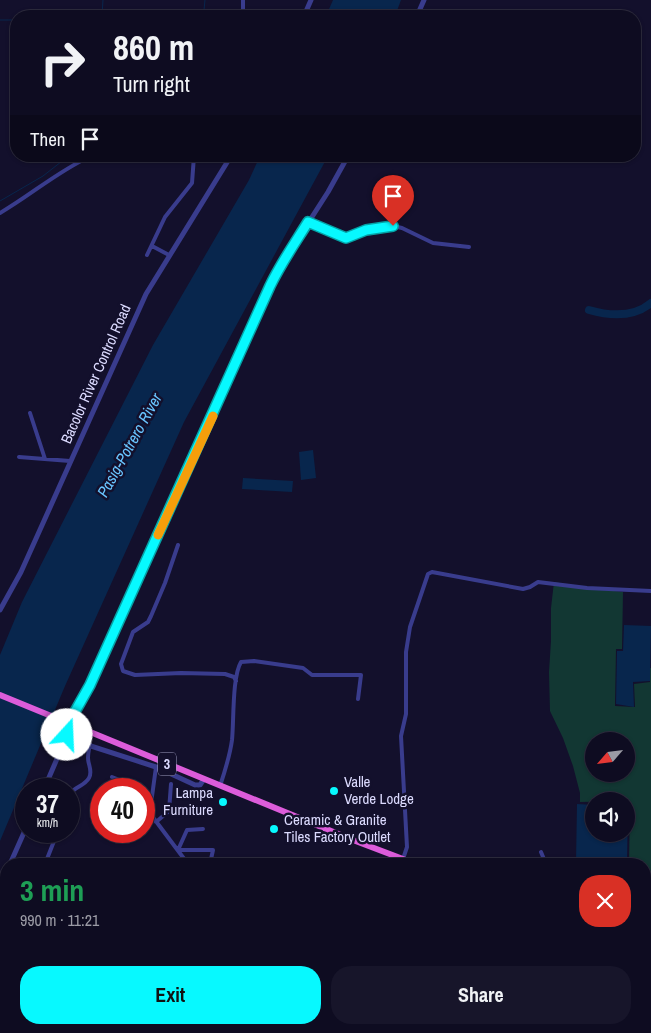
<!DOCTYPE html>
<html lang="en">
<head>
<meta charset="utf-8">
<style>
	body { margin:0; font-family:"Archivo Narrow",sans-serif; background:#17152a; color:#f1f3f6; height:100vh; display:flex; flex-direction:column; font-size:19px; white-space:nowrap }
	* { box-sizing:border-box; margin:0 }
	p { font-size:16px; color:#9b9ba5 }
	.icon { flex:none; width:28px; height:28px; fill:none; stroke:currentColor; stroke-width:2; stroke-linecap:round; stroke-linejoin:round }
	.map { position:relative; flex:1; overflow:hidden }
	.drawer { position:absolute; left:0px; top:858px; width:651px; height:176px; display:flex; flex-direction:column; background:#0e0c21; border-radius:20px 20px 0 0; box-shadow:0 1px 4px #0004,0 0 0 1px #2e2c3f }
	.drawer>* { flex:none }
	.banner { position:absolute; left:10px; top:10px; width:631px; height:152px; border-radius:20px; box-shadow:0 1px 4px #0004,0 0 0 1px #2e2c3f; background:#0e0c21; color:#f1f3f6; overflow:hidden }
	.needle { width:32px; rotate:242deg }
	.tools { position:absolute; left:585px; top:732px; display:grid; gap:10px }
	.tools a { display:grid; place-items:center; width:50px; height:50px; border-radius:50%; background:#0e0c21; box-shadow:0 1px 4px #0004,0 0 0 1px #2e2c3f; font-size:25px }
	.speed { position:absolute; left:15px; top:778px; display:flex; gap:10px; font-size:25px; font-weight:700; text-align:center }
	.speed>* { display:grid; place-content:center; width:65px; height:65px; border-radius:50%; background:#0e0c21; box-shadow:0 1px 4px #0004,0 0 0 1px #2e2c3f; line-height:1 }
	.speed small { font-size:12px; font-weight:400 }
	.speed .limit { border:8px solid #d22; background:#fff; color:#111 }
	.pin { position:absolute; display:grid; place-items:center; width:42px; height:42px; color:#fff; margin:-51px -21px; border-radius:50% 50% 50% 0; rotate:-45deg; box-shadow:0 0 5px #0007 }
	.pin .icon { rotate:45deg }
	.me { position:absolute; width:55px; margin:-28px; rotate:20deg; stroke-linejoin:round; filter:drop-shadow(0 0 4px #0008) }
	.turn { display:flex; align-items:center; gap:18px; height:105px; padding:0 20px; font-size:22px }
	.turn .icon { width:65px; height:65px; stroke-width:2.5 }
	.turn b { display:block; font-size:35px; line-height:42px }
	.then { display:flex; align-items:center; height:48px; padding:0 20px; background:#0003; gap:10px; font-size:19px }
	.round { display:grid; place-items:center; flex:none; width:52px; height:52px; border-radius:20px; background:#17152a }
	.overview { display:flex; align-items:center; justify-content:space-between; height:85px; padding:0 20px }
	h1 { font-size:30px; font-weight:800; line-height:38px; color:#1e9e55 }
	.action { display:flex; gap:10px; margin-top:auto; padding:10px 20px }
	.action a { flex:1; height:58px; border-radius:20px; background:#07f9ff; color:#111; font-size:20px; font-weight:800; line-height:58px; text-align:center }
	.action a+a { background:#17152a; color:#f1f3f6 }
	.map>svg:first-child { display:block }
	.green { fill:#123733; fill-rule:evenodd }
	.water { fill:#08264d }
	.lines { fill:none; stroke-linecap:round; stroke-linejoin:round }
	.stream { stroke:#08264d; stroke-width:1 }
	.river { stroke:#08264d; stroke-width:8 }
	.minor { stroke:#393c8d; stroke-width:4 }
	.tertiary { stroke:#393c8d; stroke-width:5 }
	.trunk { stroke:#dc5cda; stroke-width:6 }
	.trunk-bridge { stroke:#dc5cda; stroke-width:6 }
	.route-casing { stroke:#05a2a6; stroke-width:12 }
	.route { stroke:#07f9ff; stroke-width:9 }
	.slow { stroke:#f59e0b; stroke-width:9 }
	.poi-dot { fill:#07f9ff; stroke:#13102c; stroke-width:2 }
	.labels { text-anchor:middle; stroke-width:5; stroke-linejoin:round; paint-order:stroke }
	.shield { fill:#13102c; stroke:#a09ec0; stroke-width:1 }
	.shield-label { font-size:14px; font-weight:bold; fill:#dcdbff }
	.street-label { font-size:15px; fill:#dcdbff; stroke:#13102c }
	.poi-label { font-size:15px; fill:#dcdbff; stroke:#13102c; text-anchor:start }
	.water-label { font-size:16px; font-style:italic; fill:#69c5ff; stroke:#13102c }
</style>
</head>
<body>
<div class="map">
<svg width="651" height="1033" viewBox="0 0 651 1033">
	<rect width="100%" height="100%" fill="#13102c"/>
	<path class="green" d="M 554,582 L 588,588 L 623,592 L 622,649 L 616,649 L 615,706 L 635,707 L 634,684 L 650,682 L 650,668 L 651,668 L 651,950 L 645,948 L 645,864 L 629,864 L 630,804 L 626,804 L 626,801 L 580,802 L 580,793 L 573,766 L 563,738 L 550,711 L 549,672 L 551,641 L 551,608 ZM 594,741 L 626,741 L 626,774 L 594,774 Z"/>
	<path class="water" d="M 333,0 L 401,0 L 395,16 L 326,16 Z
		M 260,156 L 328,156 L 184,422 L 65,686 L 0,841 L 0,655 L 22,602 L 153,345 L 249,180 Z
		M 313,450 L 316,478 L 301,480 L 299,452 Z
		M 243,478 L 293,481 L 292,492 L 242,489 Z
		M 624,625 L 651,626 L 650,681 L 633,682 L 634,707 L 616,704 L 617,651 L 623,651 Z
		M 577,804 L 594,805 L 594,834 L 626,834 L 626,806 L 628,806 L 627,863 L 576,862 Z"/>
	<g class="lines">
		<path class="stream" d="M 102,16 L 103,0
			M 201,16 L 204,10 L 205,0
			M 0,20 L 16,20
			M 0,201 L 43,176 L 66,158 L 73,156"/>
		<path class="river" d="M 589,310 C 610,316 633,318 651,303
			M 645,1026 L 651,1027"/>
		<path class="minor" d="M 243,0 L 243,16
			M 0,213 C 31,195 58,171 91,156
			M 308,222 L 346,238 L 366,230 L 393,226 L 402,228 L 433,243 L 469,247
			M 152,246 L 169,255
			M 147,255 L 165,217 L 192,183 L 194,156
			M 30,413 L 45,459
			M 19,457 L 70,461
			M 178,545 L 165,583 L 151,616 L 148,622 L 133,632 L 121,664 L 123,671 L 135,675 L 181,673 L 225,674 L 234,677 L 236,681
			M 156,767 L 150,811 L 152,816 L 188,864
			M 112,777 L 142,789
			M 220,786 C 225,771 230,755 232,740 C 234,721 232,677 241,662 L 254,661 L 303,668 L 312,675 L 361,675 L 358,699
			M 69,798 C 73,785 83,788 89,778 C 93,771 88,765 88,758 C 88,754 89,749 90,745
			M 156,822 L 169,811 L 171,784
			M 203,829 L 187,830 L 178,850 L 213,850 L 210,864
			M 541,852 L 546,864
			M 403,859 L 407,847 L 401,736 L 406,714 L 406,652 L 410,627 L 428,574 L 432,572 L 523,589 L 530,587 L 538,582 L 587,588 L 651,591
			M 45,864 L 58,831
			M 388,864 L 392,854
			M 0,1003 L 6,1006
			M 65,1028 L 89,1030 L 90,1033
			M 206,1033 L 207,1028"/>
		<path class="tertiary" d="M 304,16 L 311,0
			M 417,16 L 424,0
			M 0,610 L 21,572 L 146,294 L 231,156
			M 66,738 L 156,767 L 195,785 L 200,785 L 204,779
			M 44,789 L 66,738 L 73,717 L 84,698 L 278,270 L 328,192 L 348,156
			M 10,864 L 26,828
			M 0,887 L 6,873
			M 0,1015 L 6,1023
			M 8,1028 L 9,1033"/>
		<path class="trunk" d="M 78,727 L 353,840 L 416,864
			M 645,959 L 651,962"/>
		<path class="trunk-bridge" d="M 0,695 L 78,727"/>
	</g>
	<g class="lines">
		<g class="route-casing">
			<path id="route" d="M 67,735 L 72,717 L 90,685 L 270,286 C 281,263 295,243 308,222 L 346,238 L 366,230 L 393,226"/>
		</g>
		<use href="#route" class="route"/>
		<path class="slow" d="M 158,535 L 213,416"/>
	</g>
	<g class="poi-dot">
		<circle cx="334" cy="791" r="5"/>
		<circle cx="223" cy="802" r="5"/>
		<circle cx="274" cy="829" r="5"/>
	</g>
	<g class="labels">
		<rect class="shield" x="158" y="752.5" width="18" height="23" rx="4"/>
		<g class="shield-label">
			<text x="167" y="769">3</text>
		</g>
		<g class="street-label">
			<text transform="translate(96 374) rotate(-66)" y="5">Bacolor River Control Road</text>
		</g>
		<g class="poi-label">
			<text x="344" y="787">Valle<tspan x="344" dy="17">Verde Lodge</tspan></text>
			<text x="213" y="798" text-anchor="end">Lampa<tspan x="213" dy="17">Furniture</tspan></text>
			<text x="284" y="825">Ceramic &amp; Granite<tspan x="284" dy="17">Tiles Factory Outlet</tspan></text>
		</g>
		<g class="water-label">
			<text transform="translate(129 445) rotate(-61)" y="6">Pasig-Potrero River</text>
		</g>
	</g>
</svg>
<div class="tools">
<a><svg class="needle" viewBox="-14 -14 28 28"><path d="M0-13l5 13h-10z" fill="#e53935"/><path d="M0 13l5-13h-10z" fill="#9b9ba5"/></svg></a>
<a><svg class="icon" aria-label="sound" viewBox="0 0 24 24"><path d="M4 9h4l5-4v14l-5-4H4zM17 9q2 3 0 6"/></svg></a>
</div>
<div class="speed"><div>37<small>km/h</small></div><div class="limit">40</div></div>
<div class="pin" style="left:393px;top:226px;background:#d93025"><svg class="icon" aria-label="arrive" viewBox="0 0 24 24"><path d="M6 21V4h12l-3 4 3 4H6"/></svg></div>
<svg class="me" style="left:67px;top:735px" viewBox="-20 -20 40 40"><circle r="19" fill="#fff"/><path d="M0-13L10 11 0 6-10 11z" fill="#07f9ff"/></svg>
<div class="banner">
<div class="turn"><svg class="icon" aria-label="right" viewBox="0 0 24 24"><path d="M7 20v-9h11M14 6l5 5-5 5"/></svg><div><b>860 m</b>Turn right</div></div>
<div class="then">Then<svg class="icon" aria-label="arrive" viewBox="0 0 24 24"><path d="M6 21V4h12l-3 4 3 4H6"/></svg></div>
</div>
<section class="drawer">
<div class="overview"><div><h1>3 min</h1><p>990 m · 11:21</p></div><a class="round" style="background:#d93025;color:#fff"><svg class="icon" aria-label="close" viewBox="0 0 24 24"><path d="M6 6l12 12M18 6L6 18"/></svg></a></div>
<div class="action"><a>Exit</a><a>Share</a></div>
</section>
</div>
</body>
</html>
